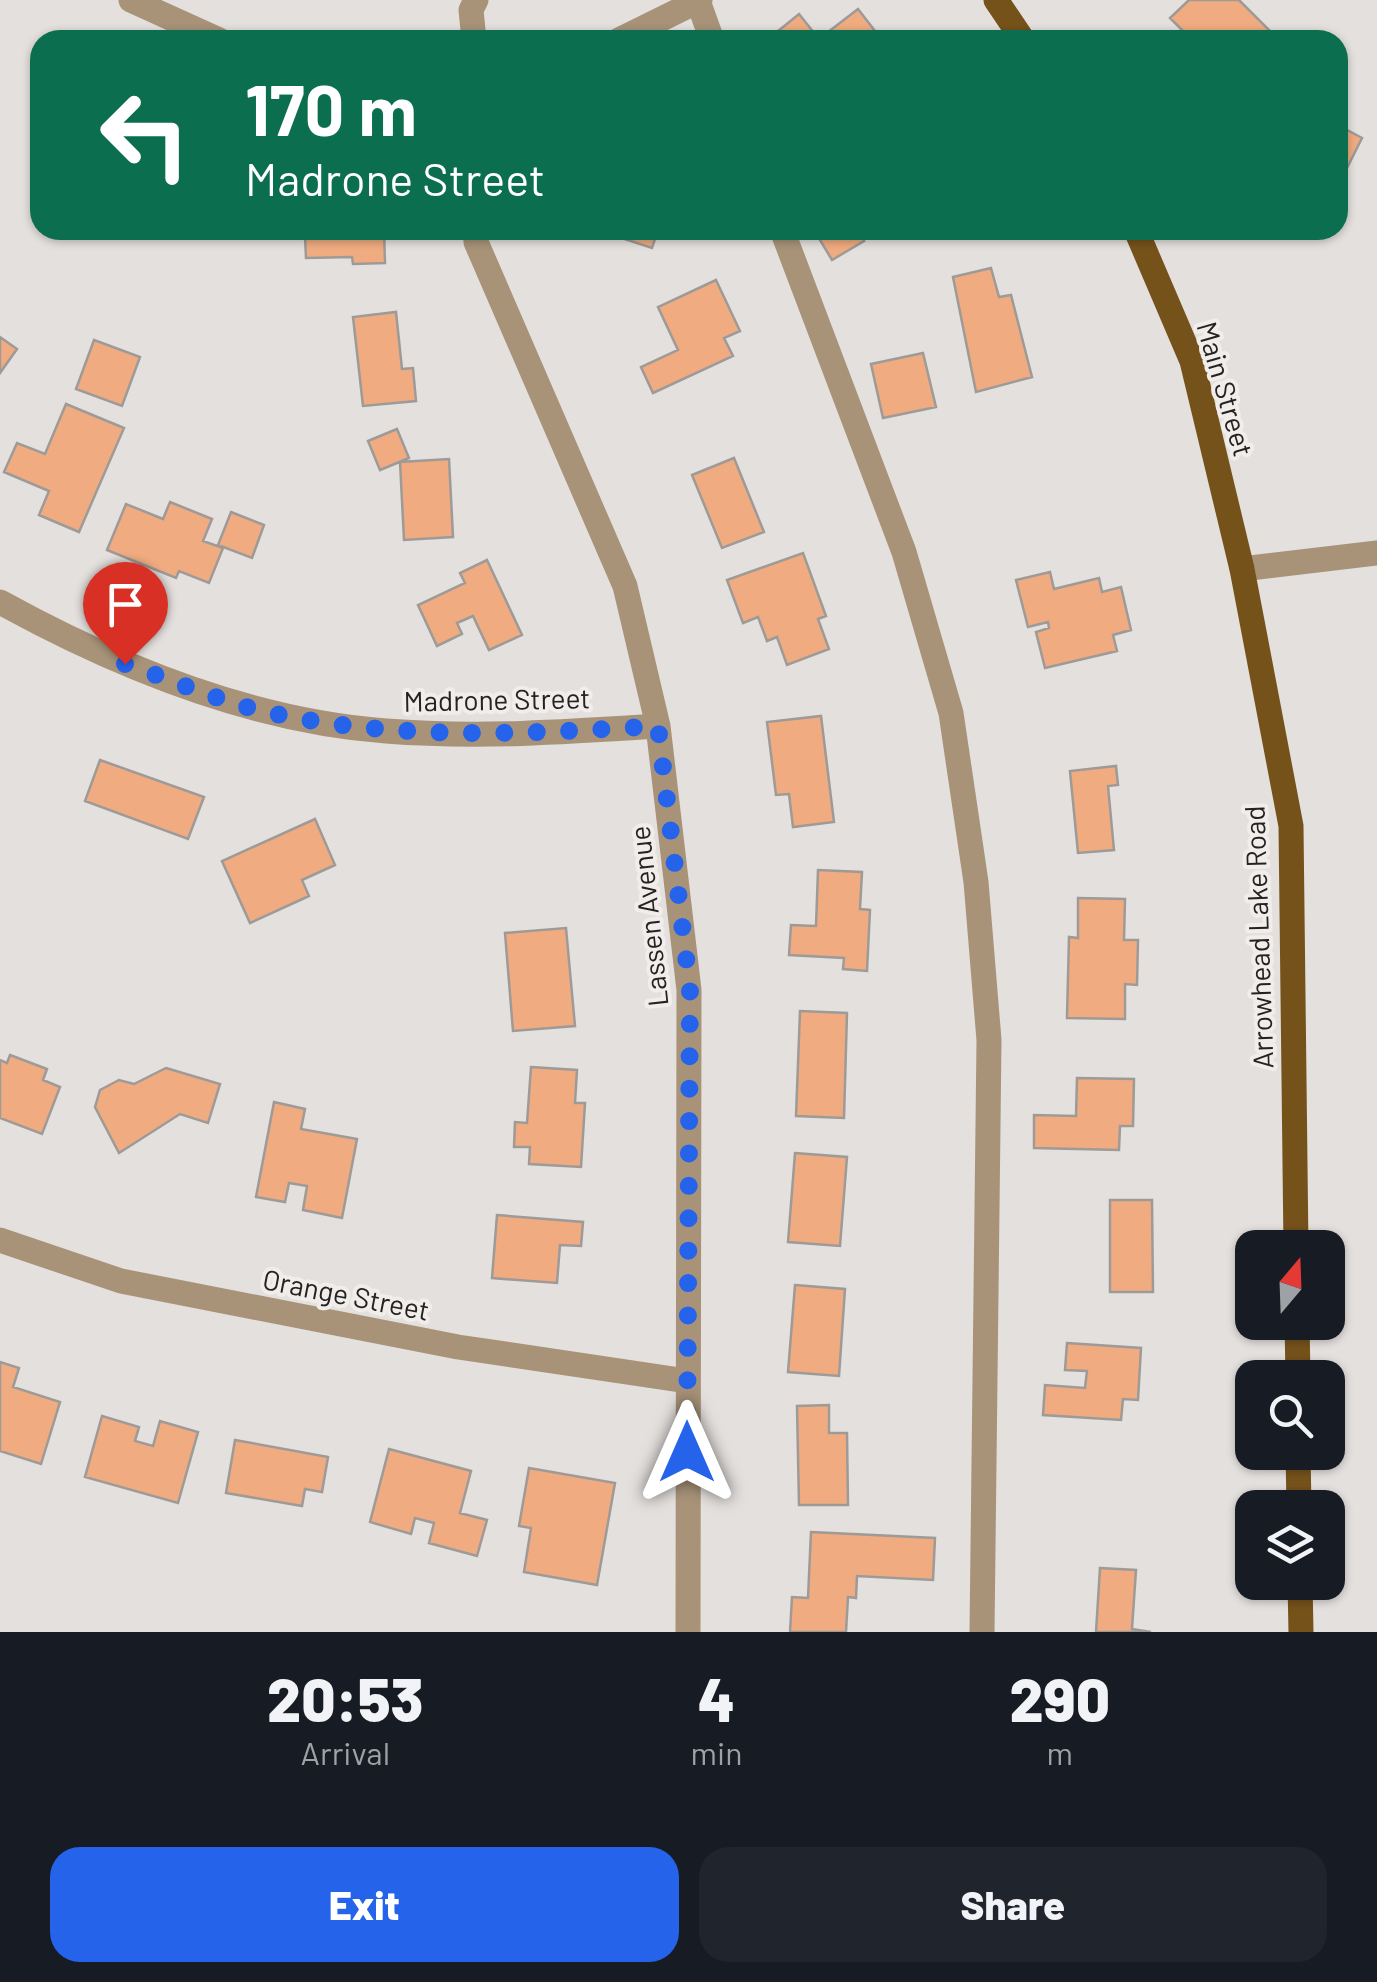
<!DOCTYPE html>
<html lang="en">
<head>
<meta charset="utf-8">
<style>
	body { margin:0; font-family:Barlow,sans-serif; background:#20242c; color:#f1f3f6; height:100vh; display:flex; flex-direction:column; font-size:38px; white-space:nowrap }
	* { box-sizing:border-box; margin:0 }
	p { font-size:32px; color:#9ea1a6 }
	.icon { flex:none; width:55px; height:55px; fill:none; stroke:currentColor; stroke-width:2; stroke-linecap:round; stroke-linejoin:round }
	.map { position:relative; height:1632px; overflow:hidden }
	.sheet { display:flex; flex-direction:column; background:#171b24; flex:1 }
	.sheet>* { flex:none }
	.banner { position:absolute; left:30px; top:30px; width:1318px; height:210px; border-radius:30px; box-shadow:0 2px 8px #0004; background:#0b6e4f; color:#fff; overflow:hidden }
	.needle { width:65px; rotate:19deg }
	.fabs { position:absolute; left:1235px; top:1230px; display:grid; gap:20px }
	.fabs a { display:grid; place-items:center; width:110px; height:110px; border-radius:20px; background:#171b24; box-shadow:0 2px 8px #0004; font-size:50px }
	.pin { position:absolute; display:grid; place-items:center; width:85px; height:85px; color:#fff; margin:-102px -42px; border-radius:50% 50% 50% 0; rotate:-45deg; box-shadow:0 0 10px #0007 }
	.pin .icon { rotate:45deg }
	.me { position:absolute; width:110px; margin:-55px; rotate:0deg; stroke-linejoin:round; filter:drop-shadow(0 0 8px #0008) }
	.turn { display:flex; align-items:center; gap:35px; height:210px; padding:0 50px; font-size:45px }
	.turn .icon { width:130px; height:130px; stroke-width:2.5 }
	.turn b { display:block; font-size:70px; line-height:85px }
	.eta { display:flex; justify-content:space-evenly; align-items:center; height:170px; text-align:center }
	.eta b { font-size:60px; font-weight:800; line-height:70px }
	.cta { display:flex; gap:20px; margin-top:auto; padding:20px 50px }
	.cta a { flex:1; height:115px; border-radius:30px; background:#2563eb; color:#fff; font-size:40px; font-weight:800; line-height:115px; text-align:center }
	.cta a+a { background:#20242c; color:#f1f3f6 }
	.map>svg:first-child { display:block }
	.building { fill:#f0ac80; stroke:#9e9a98; stroke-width:2.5 }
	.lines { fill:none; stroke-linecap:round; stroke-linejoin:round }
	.minor { stroke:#a89379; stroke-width:25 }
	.major { stroke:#76521b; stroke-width:25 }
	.route { stroke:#2563eb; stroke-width:18; stroke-dasharray:0 32.4 }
	.labels { text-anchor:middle; stroke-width:8; stroke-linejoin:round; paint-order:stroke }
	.street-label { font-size:28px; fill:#252322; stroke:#f1edeb }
</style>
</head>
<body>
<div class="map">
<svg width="1377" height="1632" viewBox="0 0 1377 1632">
	<rect width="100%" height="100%" fill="#e4e0de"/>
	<path class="building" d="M 1189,0 L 1239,0 L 1277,38 L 1192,40 L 1170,18 Z
		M 858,9 L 882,40 L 775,40 L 772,36 L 799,14 L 819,39 Z
		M 1338,125 L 1362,138 L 1338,186 Z
		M 317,230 L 384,230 L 385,263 L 353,264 L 352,257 L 306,258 L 305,237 L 317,236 Z
		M 597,230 L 658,230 L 652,248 Z
		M 814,230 L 857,230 L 864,241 L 832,260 Z
		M 991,268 L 999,297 L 1011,295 L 1032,377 L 976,392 L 953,277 Z
		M 716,280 L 740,331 L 724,338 L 733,356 L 653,393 L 641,367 L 678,350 L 658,307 Z
		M 396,312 L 402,369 L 413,368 L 416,401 L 363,406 L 353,317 Z
		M 0,337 L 17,349 L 0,373 Z
		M 94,340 L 140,357 L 122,406 L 76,389 Z
		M 923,353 L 936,407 L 883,418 L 871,364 Z
		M 66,404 L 124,428 L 79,532 L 39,515 L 49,491 L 4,472 L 17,443 L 45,454 Z
		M 397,429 L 409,458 L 380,470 L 368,441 Z
		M 734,458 L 764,532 L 722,548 L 692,475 Z
		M 449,459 L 453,537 L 404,540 L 400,462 Z
		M 170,502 L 212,519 L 203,541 L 223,548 L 209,583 L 179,571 L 176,578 L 107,550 L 126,504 L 163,519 Z
		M 231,512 L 264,525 L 252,558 L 218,545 Z
		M 803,553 L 826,616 L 818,619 L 829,649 L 787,665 L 777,637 L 767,641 L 758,617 L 743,623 L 727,580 Z
		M 487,560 L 522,635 L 489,650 L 473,616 L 457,623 L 462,634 L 437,646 L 418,605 L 465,583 L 460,573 Z
		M 1050,572 L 1054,589 L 1099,578 L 1102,592 L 1121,587 L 1131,630 L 1113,635 L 1117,651 L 1045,668 L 1036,632 L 1049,628 L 1048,622 L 1028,627 L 1016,580 Z
		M 821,716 L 834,822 L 793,827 L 789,794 L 776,795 L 767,722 Z
		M 100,760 L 204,797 L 188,839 L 85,801 Z
		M 1116,766 L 1118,785 L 1108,786 L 1114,850 L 1078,853 L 1070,771 Z
		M 315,819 L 335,865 L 302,880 L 309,896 L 250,923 L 222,861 Z
		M 818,870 L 862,872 L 860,909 L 870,910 L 867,971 L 843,969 L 844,958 L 789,955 L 791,925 L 816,926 Z
		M 1078,898 L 1125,899 L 1124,940 L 1138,940 L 1137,985 L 1125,984 L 1125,1019 L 1067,1018 L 1069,937 L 1078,938 Z
		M 566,928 L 575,1026 L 513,1031 L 505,933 Z
		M 800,1011 L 847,1013 L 844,1118 L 796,1116 Z
		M 10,1055 L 47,1069 L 43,1080 L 60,1087 L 42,1134 L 0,1118 L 0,1060 L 7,1063 Z
		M 531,1067 L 577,1070 L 575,1103 L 585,1103 L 581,1167 L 529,1164 L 530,1147 L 514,1147 L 515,1122 L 527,1123 Z
		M 166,1068 L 220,1084 L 208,1123 L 180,1114 L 119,1153 L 95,1107 L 100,1090 L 119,1080 L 134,1084 Z
		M 1077,1078 L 1134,1079 L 1133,1126 L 1120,1126 L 1119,1150 L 1034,1148 L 1034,1115 L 1076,1116 Z
		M 274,1102 L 305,1109 L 301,1129 L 357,1139 L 342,1218 L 303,1210 L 307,1186 L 289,1183 L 285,1202 L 256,1197 Z
		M 795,1153 L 847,1157 L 840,1246 L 788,1242 Z
		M 1110,1200 L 1152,1200 L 1153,1292 L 1110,1292 Z
		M 497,1215 L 583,1222 L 581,1246 L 560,1245 L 557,1283 L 492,1278 Z
		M 795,1285 L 845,1289 L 839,1376 L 788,1372 Z
		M 1067,1343 L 1141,1348 L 1138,1400 L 1123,1399 L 1121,1420 L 1043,1415 L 1045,1385 L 1085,1388 L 1087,1371 L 1065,1370 Z
		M 0,1362 L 19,1368 L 13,1387 L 60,1402 L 41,1464 L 0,1451 Z
		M 829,1405 L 829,1433 L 847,1433 L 848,1505 L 799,1505 L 797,1406 Z
		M 102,1416 L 139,1427 L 135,1441 L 153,1446 L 160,1421 L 198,1432 L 178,1503 L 85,1477 Z
		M 235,1440 L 328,1457 L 322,1492 L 305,1489 L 302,1506 L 226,1493 Z
		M 389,1449 L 471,1471 L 460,1513 L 487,1520 L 477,1556 L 429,1543 L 434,1523 L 415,1518 L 411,1534 L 370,1522 Z
		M 529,1468 L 615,1483 L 597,1585 L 524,1572 L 531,1528 L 519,1526 Z
		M 811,1532 L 935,1538 L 933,1580 L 857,1576 L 856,1598 L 848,1597 L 846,1632 L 790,1632 L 792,1597 L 808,1598 Z
		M 1100,1568 L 1136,1570 L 1132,1629 L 1151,1632 L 1096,1632 Z"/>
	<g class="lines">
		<path class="minor" d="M 131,0 L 219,40
			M 698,1 L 712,40
			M 474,40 L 471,10 L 476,0
			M 619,40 L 700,0
			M 475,230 L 476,242 L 625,586 L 658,726 L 689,990 L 688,1632
			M 782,230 L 904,552 L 951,713 L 976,882 L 989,1040 L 982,1632
			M 1242,569 L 1377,553
			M 0,602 C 118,667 250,721 386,731 C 477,738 567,732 658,726
			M 0,1240 L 121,1281 L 458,1347 L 687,1381"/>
		<path class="major" d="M 996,0 L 1023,40
			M 1136,230 L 1192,361 L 1242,569 L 1291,826 L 1296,1248
			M 1297,1322 L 1298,1378
			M 1298,1452 L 1299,1508
			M 1300,1582 L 1301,1632"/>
	</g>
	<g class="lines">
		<path class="route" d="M 125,664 C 170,679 216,700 262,711 C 394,741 525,734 658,726 L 690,990 L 687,1452"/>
	</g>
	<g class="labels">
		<g class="street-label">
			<text transform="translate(1225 389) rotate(74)" y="10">Main Street</text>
			<text transform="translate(497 700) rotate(-1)" y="10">Madrone Street</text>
			<text transform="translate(649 916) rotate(-96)" y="10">Lassen Avenue</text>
			<text transform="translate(1259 937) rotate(-92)" y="10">Arrowhead Lake Road</text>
			<text transform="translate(346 1295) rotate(11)" y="10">Orange Street</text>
		</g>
	</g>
</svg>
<div class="fabs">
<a><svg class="needle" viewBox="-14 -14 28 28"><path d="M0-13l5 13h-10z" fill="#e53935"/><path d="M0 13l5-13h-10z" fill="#9ea1a6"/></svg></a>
<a><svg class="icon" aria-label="search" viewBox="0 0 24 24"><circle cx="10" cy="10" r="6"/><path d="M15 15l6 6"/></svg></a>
<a><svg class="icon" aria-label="layers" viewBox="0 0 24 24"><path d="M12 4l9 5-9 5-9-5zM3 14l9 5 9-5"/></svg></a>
</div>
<div class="pin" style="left:125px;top:664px;background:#d93025"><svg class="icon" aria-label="arrive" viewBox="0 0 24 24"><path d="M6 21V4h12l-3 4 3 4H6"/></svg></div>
<svg class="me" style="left:687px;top:1452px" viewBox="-20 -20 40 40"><path d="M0-17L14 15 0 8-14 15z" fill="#2563eb" stroke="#fff" stroke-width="4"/></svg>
<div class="banner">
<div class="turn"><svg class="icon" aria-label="left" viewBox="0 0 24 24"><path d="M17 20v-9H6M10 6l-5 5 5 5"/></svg><div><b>170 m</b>Madrone Street</div></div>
</div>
</div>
<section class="sheet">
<div class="eta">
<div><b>20:53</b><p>Arrival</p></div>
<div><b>4</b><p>min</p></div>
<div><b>290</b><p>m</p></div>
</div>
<div class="cta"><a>Exit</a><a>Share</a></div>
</section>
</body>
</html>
